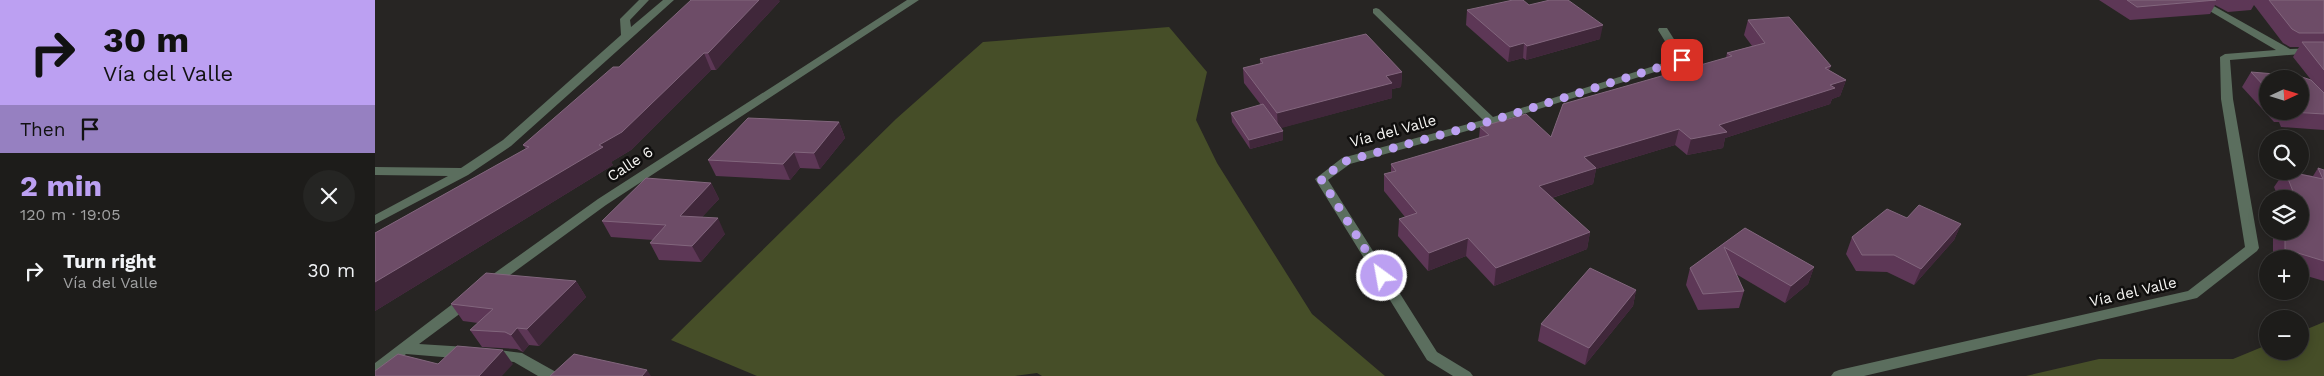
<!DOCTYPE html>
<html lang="en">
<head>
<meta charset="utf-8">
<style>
	body { margin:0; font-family:"Work Sans",sans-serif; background:#252523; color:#f1f3f6; height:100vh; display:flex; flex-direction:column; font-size:19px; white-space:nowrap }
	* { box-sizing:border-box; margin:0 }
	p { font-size:16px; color:#a0a1a2 }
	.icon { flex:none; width:28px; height:28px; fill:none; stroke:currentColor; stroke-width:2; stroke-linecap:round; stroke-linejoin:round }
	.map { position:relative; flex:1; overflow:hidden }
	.side { display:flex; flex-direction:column; background:#1d1c1a; width:375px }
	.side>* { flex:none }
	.banner { background:#bca0f2; color:#111; overflow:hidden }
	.needle { width:32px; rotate:86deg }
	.tools { position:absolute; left:1884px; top:70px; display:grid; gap:10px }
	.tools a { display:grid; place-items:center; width:50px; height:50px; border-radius:50%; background:#1d1c1a; box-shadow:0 2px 12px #0003,0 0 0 1px #3b3a39; font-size:25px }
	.pin { position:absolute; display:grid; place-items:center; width:42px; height:42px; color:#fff; margin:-21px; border-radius:10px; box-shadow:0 2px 8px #0006 }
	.me { position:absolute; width:55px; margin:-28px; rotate:328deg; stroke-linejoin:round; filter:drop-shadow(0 0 4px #0008) }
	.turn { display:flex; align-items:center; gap:18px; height:105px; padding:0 20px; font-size:22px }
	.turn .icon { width:65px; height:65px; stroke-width:2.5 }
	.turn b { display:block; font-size:35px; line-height:42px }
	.then { display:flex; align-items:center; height:48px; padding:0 20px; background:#0003; gap:10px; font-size:19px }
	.round { display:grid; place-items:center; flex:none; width:52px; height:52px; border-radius:26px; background:#252523 }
	.head { display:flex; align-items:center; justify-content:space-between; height:85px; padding:0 20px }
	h1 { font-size:30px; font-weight:700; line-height:38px; color:#bca0f2 }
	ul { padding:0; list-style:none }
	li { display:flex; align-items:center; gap:15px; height:65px; padding:0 20px }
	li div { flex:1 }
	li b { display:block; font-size:19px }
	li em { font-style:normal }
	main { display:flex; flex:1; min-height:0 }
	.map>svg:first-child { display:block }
	.green { fill:#464e28 }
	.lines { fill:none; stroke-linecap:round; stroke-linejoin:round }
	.minor { fill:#5b6e5e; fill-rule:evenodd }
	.wall { fill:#5d3756; fill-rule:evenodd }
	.shaded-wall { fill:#40273a }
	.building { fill:#6d4c67; stroke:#82667d }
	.route { stroke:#bca0f2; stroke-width:9; stroke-dasharray:0 16.2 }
	.labels { text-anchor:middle; stroke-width:5; stroke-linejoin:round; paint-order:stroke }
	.street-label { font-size:15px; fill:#f6f5f3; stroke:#0f0e0d }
</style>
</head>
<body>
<main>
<section class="side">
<div class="banner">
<div class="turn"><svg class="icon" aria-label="right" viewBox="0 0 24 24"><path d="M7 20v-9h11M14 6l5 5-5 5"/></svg><div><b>30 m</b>Vía del Valle</div></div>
<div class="then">Then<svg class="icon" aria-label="arrive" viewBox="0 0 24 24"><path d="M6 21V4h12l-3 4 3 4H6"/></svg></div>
</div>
<div class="head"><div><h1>2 min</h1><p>120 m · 19:05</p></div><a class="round"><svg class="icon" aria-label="close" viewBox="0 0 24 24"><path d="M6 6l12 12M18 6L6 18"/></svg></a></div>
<ul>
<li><svg class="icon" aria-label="right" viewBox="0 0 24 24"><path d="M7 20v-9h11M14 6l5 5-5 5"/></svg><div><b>Turn right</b><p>Vía del Valle</p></div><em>30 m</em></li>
</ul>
</section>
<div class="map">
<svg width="1949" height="376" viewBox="0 0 1949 376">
	<rect width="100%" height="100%" fill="#272523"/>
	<path class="green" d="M 794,27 L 832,72 L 821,120 L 842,163 L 937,314 L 1010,376 L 667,376 L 662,373 L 640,376 L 382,376 L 296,340 L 521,119 L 608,42 Z
		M 1949,322 L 1949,376 L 1651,376 L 1724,359 L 1858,359 L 1892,345 L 1892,351 L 1925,351 L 1925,332 Z"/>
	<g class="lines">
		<path class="minor" d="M 264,0 L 274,0 L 255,20 L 256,27 L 288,0 L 299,0 L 136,146 L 93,175 L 0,224 L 0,215 L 73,176 L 0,175 L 0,167 L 86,168 L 128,140 L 246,35 L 245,19 Z
			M 532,0 L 544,0 L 231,205 L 120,286 L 110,286 L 108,283 L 110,280 L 223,199 Z
			M 1816,0 L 1828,0 L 1915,49 L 1949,48 L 1949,54 L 1938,53 L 1855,60 L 1858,99 L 1884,248 L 1882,251 L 1822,298 L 1489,376 L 1456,376 L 1459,372 L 1464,370 L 1813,291 L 1870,247 L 1846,99 L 1845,57 L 1850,54 L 1901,50 Z
			M 1001,8 L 1004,9 L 1118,117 L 1301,59 L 1283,30 L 1284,28 L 1292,28 L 1312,60 L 1311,62 L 1120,123 L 975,164 L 953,180 L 1062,352 L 1095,372 L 1098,376 L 1078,376 L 1052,360 L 940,179 L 967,158 L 1108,120 L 998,13 L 998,9 Z
			M 93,295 L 98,296 L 100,300 L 98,304 L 44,344 L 92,347 L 97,349 L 100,353 L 97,357 L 92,359 L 31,354 L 5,375 L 0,376 L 0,363 L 88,296 Z
			M 117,349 L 147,353 L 181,372 L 184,376 L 163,376 L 139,362 L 112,359 L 109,355 L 112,351 Z"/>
	</g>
	<path class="wall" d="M 1724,0 L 1949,0 L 1949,130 L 1906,127 L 1904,122 L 1899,122 L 1867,87 L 1876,72 L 1937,81 L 1918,57 L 1924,47 L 1915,47 L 1908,43 L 1879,5 L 1876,10 L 1853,12 L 1840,5 L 1835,14 L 1755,20 ZM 1892,79 L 1925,111 L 1892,111 Z
		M 405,1 L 341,70 L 336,70 L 256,150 L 236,162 L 238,165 L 0,311 L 0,233 L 151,149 L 148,145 L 244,67 Z
		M 1154,5 L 1225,39 L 1151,60 L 1148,58 L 1133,62 L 1091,25 L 1092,10 Z
		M 1373,20 L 1456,66 L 1454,70 L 1471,80 L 1465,96 L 1457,99 L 1455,104 L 1350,138 L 1348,148 L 1312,155 L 1300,145 L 1221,169 L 1218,184 L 1177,198 L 1215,232 L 1212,249 L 1119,286 L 1091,256 L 1053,271 L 1023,236 L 1024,219 L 1030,217 L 1009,191 L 1009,174 L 1016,172 L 1016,164 L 1104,138 L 1105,127 L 1176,137 L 1351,58 L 1352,53 L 1377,46 L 1369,35 Z
		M 885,59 L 1027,72 L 1026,87 L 1017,89 L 1017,98 L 905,128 L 908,131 L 908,140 L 875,149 L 857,122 L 856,113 L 886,105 L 869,83 L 868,68 L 885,64 Z
		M 464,122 L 470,138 L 445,169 L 425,168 L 415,180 L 341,176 L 333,160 Z
		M 1943,168 L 1949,170 L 1949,281 L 1925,274 L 1925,259 L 1898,259 L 1898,231 L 1925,231 L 1925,199 L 1904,199 L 1899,187 L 1910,171 L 1938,176 Z
		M 336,183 L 344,199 L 327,217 L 350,234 L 326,262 L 284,260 L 275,243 L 278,240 L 236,237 L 227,221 Z
		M 1532,218 L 1586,224 L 1579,240 L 1539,285 L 1512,272 L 1481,271 L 1471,254 L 1477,237 Z
		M 1370,228 L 1439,267 L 1433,284 L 1410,303 L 1361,274 L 1369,291 L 1364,308 L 1323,310 L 1311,285 L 1315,268 Z
		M 201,281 L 211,297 L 164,346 L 154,345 L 148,352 L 142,349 L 107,347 L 95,330 L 103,323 L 88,321 L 76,304 Z
		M 1261,290 L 1258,306 L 1210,365 L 1163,341 L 1166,324 Z"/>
	<path class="shaded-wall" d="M 384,0 L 404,0 L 405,1 L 341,70 L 333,53 Z
		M 1228,25 L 1225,39 L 1151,60 L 1152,46 Z
		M 1149,43 L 1148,58 L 1133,62 L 1135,47 Z
		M 329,53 L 336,70 L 256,150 L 236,162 L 238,165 L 0,311 L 0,282 L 224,145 Z
		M 1027,72 L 1026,87 L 1017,89 L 1017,98 L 903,129 L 902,113 L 1011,76 Z
		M 1471,80 L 1465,96 L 1457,99 L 1455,104 L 1350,138 L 1348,148 L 1312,155 L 1316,139 L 1344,125 L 1455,85 Z
		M 464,122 L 470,138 L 445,169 L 439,153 Z
		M 1304,129 L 1300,145 L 1221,169 L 1218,184 L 1161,203 L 1164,186 L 1209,157 Z
		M 908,131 L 908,140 L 875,149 L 874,140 Z
		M 419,152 L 425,168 L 415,180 L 408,164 Z
		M 336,183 L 344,199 L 313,232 L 305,216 Z
		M 343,218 L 350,234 L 326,262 L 317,246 Z
		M 1586,224 L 1579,240 L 1539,285 L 1546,269 Z
		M 1215,232 L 1212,249 L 1119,286 L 1121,268 Z
		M 1093,238 L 1091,256 L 1053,271 L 1054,253 Z
		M 1439,267 L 1433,284 L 1410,303 L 1416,286 Z
		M 201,281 L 211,297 L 164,346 L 152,329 Z
		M 1261,290 L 1258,306 L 1210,365 L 1214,348 Z
		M 142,328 L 154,345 L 148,352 L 136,335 Z
		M 128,350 L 138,364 L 127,376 L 104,376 Z
		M 272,370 L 276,376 L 267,376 Z"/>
	<path class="building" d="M 316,0 L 384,0 L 333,53 L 329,53 L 247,132 L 224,145 L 228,147 L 0,282 L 0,233 L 154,147 L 148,145 L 238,67 L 244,67 Z
		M 1138,0 L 1148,0 L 1154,5 L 1175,0 L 1193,0 L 1228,25 L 1152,46 L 1149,43 L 1135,47 L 1092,10 Z
		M 1752,0 L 1841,0 L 1762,7 Z
		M 1894,0 L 1949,0 L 1949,33 L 1924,33 L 1917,29 Z
		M 1414,17 L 1456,66 L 1450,68 L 1471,80 L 1455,85 L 1460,88 L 1344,125 L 1352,132 L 1316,139 L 1304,129 L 1209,157 L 1221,168 L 1164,186 L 1215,232 L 1121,268 L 1093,238 L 1054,253 L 1024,219 L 1042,213 L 1009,174 L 1021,171 L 1016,164 L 1114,135 L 1105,127 L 1151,114 L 1176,137 L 1188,104 L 1357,56 L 1352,53 L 1390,43 L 1373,20 Z
		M 991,34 L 1027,72 L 1011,76 L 1017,83 L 902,113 L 868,68 L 888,63 L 885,59 Z
		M 1927,42 L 1949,42 L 1949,70 Z
		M 1876,72 L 1924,76 L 1936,80 L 1949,93 L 1949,114 L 1916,112 L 1925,111 L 1925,79 L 1892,79 L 1892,89 Z
		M 888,104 L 908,131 L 874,140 L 856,113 Z
		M 373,118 L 464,122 L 439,153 L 419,152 L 408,164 L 333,160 Z
		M 1943,168 L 1949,170 L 1949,261 L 1910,249 L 1910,231 L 1925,231 L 1925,220 L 1931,222 L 1925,207 L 1925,199 L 1921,199 L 1910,171 L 1948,179 Z
		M 271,178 L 336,183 L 305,216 L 343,218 L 317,246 L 275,243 L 291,225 L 227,221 Z
		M 1544,205 L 1586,224 L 1546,269 L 1519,255 L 1487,255 L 1477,237 L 1512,209 L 1532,218 Z
		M 1370,228 L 1439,267 L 1416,286 L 1349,247 L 1369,291 L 1328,294 L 1315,268 Z
		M 1215,268 L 1261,290 L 1214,348 L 1166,324 Z
		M 111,273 L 201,281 L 152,329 L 142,328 L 136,335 L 130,332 L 95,330 L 118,309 L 76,304 Z
		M 82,346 L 128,350 L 104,376 L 0,376 L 0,371 L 23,354 L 63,364 Z
		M 199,354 L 272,370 L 267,376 L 175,376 Z"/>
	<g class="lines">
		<path class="route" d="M 1007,276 L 946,179 L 971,161 L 1116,121 L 1307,60"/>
	</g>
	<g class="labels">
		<g class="street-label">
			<text transform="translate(1018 131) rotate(-15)" y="5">Vía del Valle</text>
			<text transform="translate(255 164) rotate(-33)" y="5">Calle 6</text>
			<text transform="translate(1758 292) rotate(-13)" y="5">Vía del Valle</text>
		</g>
	</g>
</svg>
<div class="tools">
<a><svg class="needle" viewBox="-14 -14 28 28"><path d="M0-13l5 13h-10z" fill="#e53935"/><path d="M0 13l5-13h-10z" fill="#a0a1a2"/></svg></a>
<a><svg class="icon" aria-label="search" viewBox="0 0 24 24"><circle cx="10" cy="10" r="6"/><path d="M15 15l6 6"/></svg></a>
<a><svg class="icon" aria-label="layers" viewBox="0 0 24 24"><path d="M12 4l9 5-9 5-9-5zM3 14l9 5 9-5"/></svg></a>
<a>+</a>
<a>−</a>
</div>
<div class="pin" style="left:1307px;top:60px;background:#d93025"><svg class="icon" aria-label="arrive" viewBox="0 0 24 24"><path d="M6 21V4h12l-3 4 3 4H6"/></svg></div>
<svg class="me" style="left:1007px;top:276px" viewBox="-20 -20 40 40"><circle r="17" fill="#bca0f2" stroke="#fff" stroke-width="3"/><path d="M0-11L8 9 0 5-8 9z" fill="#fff"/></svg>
</div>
</main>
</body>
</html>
